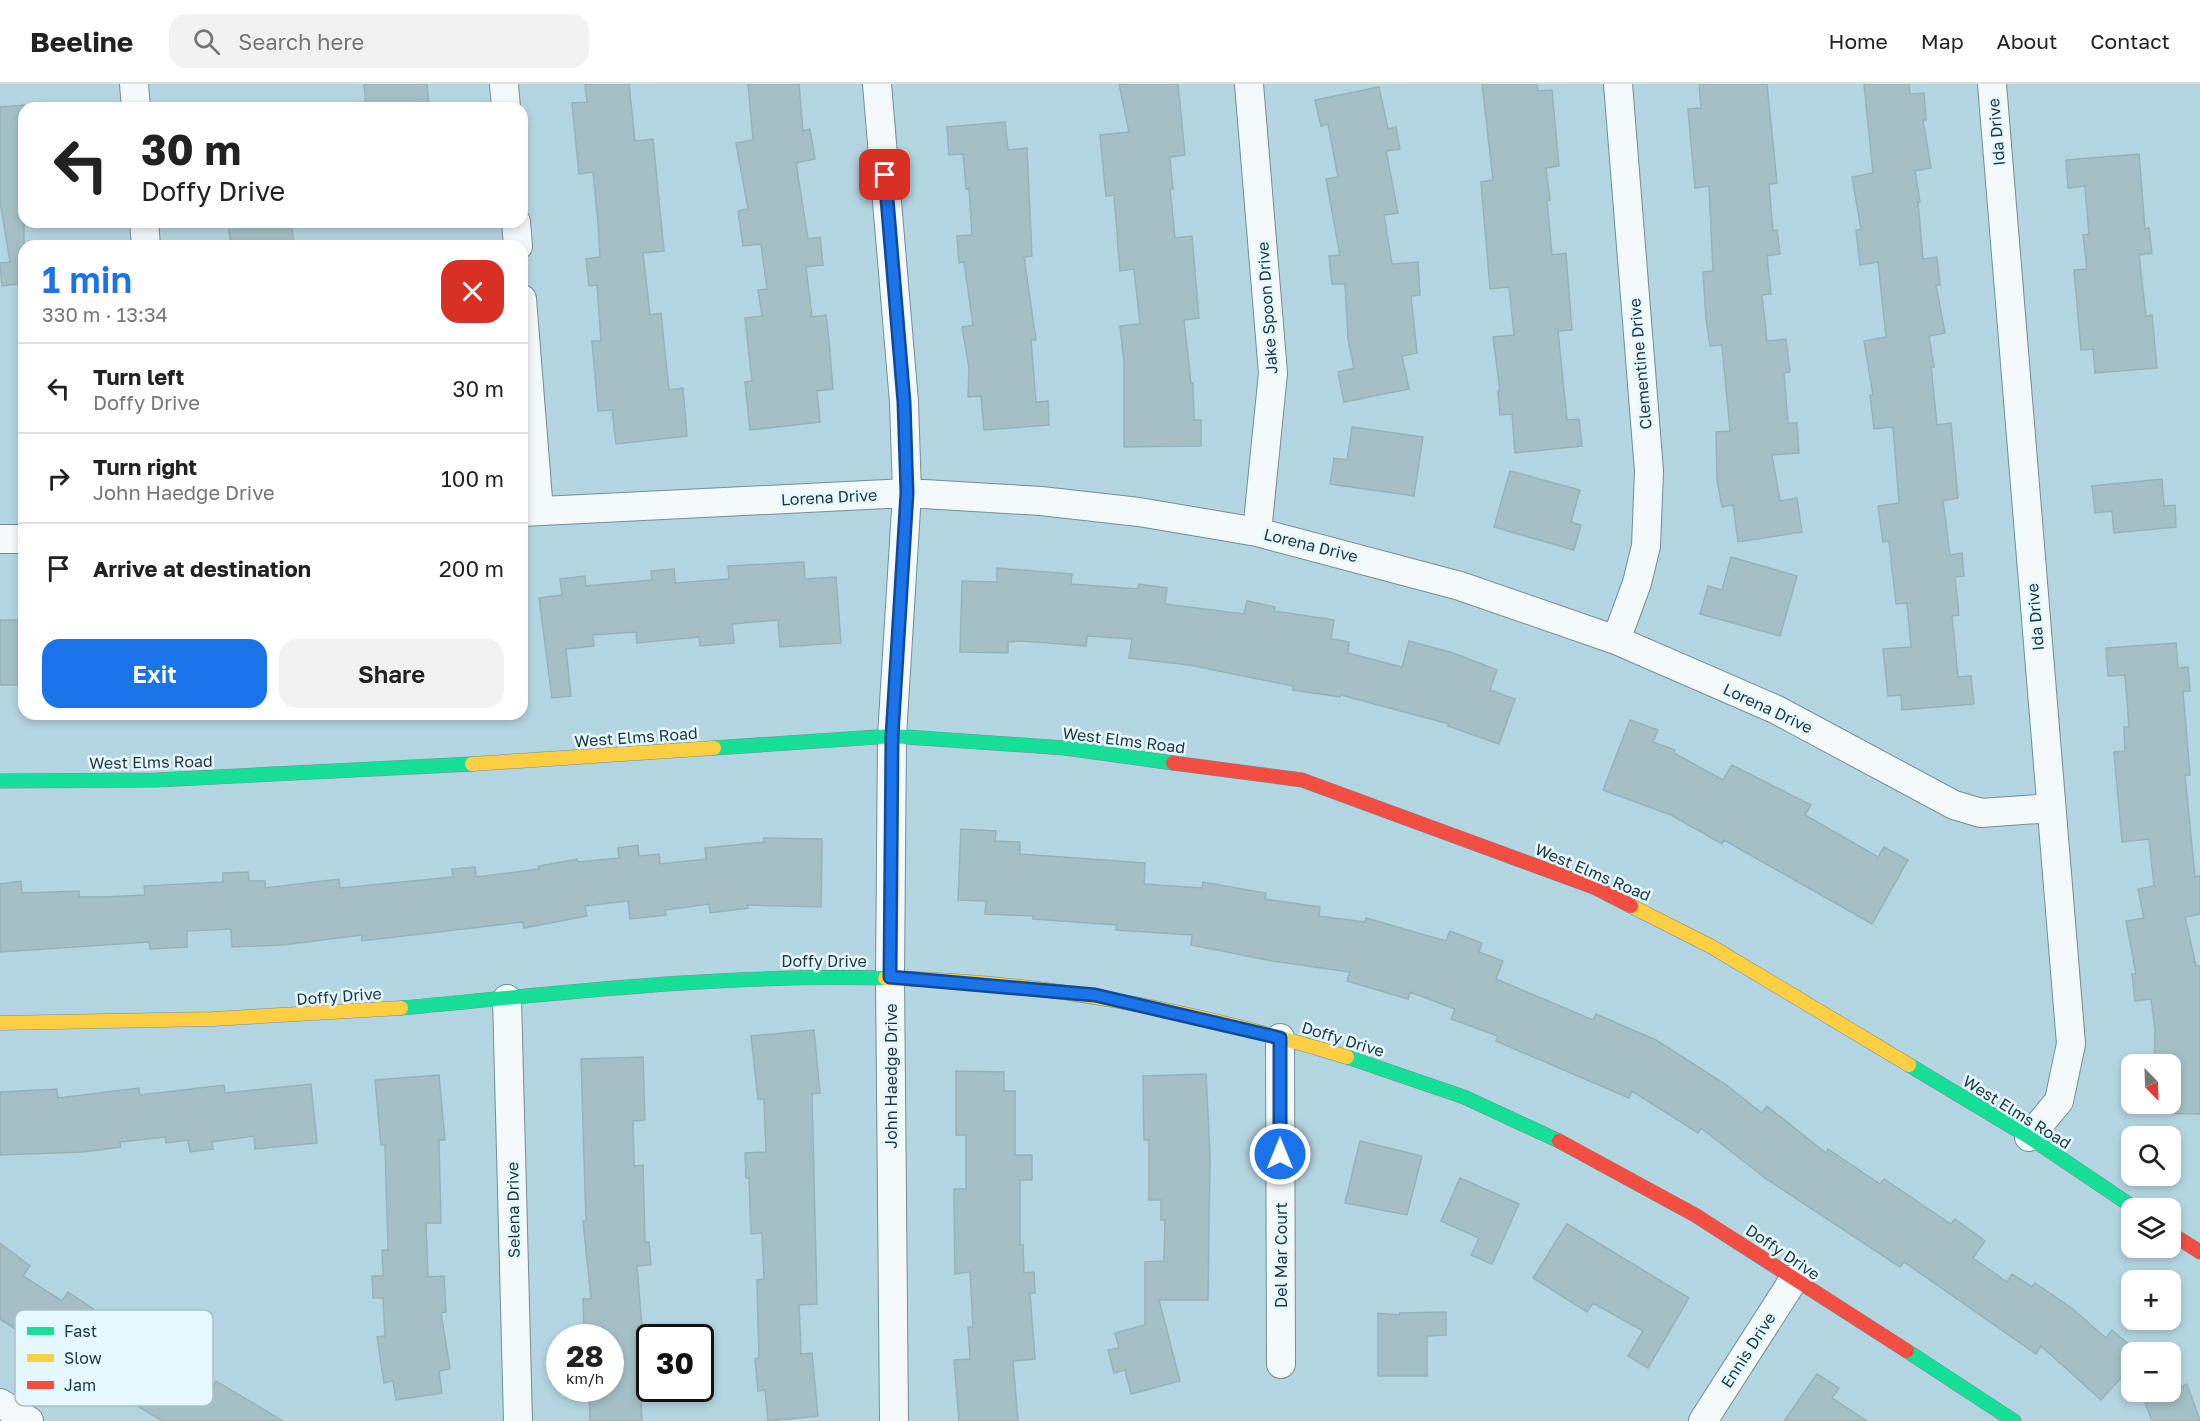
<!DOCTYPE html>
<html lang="en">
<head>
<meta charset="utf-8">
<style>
	body { margin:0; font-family:"Golos Text",sans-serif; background:#f2f2f2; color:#222; height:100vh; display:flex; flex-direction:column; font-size:22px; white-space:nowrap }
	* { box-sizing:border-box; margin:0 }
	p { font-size:20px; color:#767676 }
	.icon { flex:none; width:33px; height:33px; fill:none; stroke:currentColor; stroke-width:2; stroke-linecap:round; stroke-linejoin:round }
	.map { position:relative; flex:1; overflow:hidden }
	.panel { position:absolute; left:18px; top:156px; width:510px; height:480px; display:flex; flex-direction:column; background:#fff; border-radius:18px; box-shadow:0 3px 9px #0003 }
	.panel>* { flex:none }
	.banner { position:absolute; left:18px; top:18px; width:510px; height:126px; border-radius:18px; box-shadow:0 3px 9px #0003; background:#fff; color:#222; overflow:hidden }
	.needle { width:39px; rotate:157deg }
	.controls { position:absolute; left:2121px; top:970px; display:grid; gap:12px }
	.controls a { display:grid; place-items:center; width:60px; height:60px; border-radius:12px; background:#fff; box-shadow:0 3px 9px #0003; font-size:30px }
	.speed { position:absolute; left:546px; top:1240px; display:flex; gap:12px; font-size:30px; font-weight:700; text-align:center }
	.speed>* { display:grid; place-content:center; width:78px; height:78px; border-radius:50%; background:#fff; box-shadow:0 3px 9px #0003; line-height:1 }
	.speed small { font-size:15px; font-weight:400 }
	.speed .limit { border:3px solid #111; border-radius:9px; background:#fff; color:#111 }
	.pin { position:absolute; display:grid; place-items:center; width:51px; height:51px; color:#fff; margin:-26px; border-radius:12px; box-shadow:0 3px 9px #0006 }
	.me { position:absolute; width:66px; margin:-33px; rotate:0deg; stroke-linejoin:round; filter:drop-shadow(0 0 4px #0008) }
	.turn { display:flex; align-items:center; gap:21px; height:126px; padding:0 24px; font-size:27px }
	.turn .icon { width:78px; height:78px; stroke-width:2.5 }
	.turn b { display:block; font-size:42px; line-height:51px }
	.round { display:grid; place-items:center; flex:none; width:63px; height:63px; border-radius:18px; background:#f2f2f2 }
	.headline { display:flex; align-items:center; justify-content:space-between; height:102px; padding:0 24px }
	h1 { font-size:36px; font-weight:600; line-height:45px; color:#1a73e8 }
	.button { display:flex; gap:12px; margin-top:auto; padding:12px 24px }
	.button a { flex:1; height:69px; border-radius:18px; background:#1a73e8; color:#fff; font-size:24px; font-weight:600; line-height:69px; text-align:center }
	.button a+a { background:#f2f2f2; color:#222 }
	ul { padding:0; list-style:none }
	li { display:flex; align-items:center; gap:18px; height:90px; padding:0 24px; border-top:2px solid #e0e0e0 }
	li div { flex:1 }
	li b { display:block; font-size:22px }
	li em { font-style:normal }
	header { display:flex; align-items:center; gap:36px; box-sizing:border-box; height:84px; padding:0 30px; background:#fff; border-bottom:2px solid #e0e0e0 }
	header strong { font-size:28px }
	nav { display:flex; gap:33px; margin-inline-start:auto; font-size:21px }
	.search { width:420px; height:54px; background:#f2f2f2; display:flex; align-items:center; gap:15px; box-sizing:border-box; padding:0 21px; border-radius:18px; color:#767676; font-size:22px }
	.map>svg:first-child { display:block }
	.building { fill:#a4c0c6; stroke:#97b3ba; stroke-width:1.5 }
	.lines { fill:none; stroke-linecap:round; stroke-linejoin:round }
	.street-casing { stroke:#738e98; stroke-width:30 }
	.fast-casing { stroke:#738e98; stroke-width:15 }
	.slow-casing { stroke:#738e98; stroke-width:15 }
	.jam-casing { stroke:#738e98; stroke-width:15 }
	.street { stroke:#f4f9fb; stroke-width:28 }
	.fast { stroke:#16e098; stroke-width:14 }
	.slow { stroke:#ffcf43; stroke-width:14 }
	.jam { stroke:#f24e42; stroke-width:14 }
	.route-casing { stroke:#114b97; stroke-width:15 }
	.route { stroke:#1a73e8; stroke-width:10 }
	.labels { text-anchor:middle; stroke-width:5; stroke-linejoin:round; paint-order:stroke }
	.street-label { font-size:16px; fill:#1d3740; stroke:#e6f8ff }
	.key { fill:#e6f8ff; stroke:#aabec6; stroke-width:1.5 }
	.key-label { font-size:16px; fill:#1d3740 }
</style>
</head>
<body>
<header>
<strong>Beeline</strong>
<div class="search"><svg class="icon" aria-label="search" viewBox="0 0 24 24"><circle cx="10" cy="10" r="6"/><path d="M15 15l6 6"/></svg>Search here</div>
<nav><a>Home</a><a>Map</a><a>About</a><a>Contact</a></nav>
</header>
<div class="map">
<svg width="2200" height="1337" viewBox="0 0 2200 1337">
	<rect width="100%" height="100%" fill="#b4d6e2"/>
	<path class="building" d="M 364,0 L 427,0 L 429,24 L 366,24 Z
		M 585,0 L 629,0 L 635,57 L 653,55 L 664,167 L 643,169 L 650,231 L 661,229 L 669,306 L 683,304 L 687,352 L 616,360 L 612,326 L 598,327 L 592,257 L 601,257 L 597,201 L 589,202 L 586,175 L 600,173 L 598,139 L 593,88 L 579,90 L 572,19 L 587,18 Z
		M 748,0 L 799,0 L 803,47 L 810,45 L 815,75 L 796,79 L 808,155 L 820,153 L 823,181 L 806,183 L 812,233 L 826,231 L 829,258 L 833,305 L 817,307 L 820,338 L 750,346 L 745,298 L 752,297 L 745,234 L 762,232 L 758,206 L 767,205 L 761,160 L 743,162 L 738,127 L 748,125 L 736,59 L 753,56 Z
		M 1119,0 L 1178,0 L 1185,71 L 1170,73 L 1173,105 L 1170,105 L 1175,154 L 1192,152 L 1199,234 L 1184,236 L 1191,299 L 1193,299 L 1194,336 L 1201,336 L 1201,362 L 1124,363 L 1124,278 L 1120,242 L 1140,240 L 1134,185 L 1120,187 L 1114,111 L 1106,112 L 1100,51 L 1129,48 Z
		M 1482,0 L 1537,0 L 1538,7 L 1552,6 L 1559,82 L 1546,84 L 1550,116 L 1547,117 L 1552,171 L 1566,169 L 1572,246 L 1558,247 L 1567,336 L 1579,335 L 1582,362 L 1515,369 L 1512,330 L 1500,331 L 1498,307 L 1500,307 L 1493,253 L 1514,251 L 1509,203 L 1490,205 L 1481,98 L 1493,96 Z
		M 1699,0 L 1767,0 L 1777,99 L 1769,100 L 1773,147 L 1777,146 L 1780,170 L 1767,172 L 1771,210 L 1762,211 L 1767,257 L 1786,255 L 1790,288 L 1784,289 L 1788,339 L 1797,339 L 1799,369 L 1772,371 L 1780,417 L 1797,414 L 1802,448 L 1738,458 L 1733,421 L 1722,423 L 1717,396 L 1716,348 L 1730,347 L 1722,261 L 1710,262 L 1706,235 L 1703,188 L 1713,187 L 1709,102 L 1695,104 L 1688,25 L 1701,24 Z
		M 1864,0 L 1909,0 L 1910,10 L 1924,9 L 1926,36 L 1923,36 L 1931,84 L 1915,87 L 1920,118 L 1918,118 L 1923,175 L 1937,173 L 1940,201 L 1936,201 L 1945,249 L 1929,252 L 1934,283 L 1931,283 L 1937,341 L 1951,339 L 1958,414 L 1943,417 L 1950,471 L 1962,469 L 1964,492 L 1955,493 L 1959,531 L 1952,532 L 1958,593 L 1971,592 L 1974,620 L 1902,626 L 1901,611 L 1888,612 L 1883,565 L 1911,563 L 1907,519 L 1896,520 L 1889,457 L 1883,458 L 1878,422 L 1899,419 L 1893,343 L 1874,345 L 1870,311 L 1873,311 L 1864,257 L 1886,253 L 1878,178 L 1860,181 L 1856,146 L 1861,145 L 1852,93 L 1873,89 Z
		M 1379,3 L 1388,45 L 1396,43 L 1400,65 L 1386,67 L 1398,129 L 1384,131 L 1392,180 L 1418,178 L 1420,211 L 1411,212 L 1417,269 L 1402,272 L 1409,305 L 1344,318 L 1338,288 L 1354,284 L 1348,255 L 1345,200 L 1332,200 L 1329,172 L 1340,171 L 1326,95 L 1338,93 L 1328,40 L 1321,42 L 1315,16 Z
		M 24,21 L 24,199 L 2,202 L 0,179 L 10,178 L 0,117 L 0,23 Z
		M 1005,38 L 1008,66 L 1027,64 L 1032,172 L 1024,173 L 1036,256 L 1031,256 L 1036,318 L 1048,317 L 1049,341 L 984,346 L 981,312 L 968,313 L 969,284 L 962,243 L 973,241 L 964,178 L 959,179 L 957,152 L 972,151 L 969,104 L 966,105 L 963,70 L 949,71 L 947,43 Z
		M 2139,70 L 2145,145 L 2149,144 L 2152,169 L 2139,171 L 2146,232 L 2152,231 L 2157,284 L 2095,289 L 2093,265 L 2081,266 L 2074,186 L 2087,185 L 2083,151 L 2089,150 L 2085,102 L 2068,104 L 2066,76 Z
		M 228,138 L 291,138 L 294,162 L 231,162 Z
		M 1352,343 L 1423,353 L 1414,412 L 1330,400 L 1334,374 L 1347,376 Z
		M 1510,387 L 1580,406 L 1571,438 L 1581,441 L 1574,466 L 1494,443 Z
		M 2162,395 L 2164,422 L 2175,421 L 2176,443 L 2114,449 L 2112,427 L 2095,429 L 2092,402 Z
		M 1731,473 L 1797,492 L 1780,552 L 1700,530 L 1708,502 L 1722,506 Z
		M 804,478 L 805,495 L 836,493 L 841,559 L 780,563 L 778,536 L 732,540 L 734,559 L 700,562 L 699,553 L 637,559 L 636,548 L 593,551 L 594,562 L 566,565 L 571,612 L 552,614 L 539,514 L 562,511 L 560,495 L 585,492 L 586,502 L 652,496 L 651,487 L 674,485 L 675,499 L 729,495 L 728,482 Z
		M 997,484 L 1072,490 L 1071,500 L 1138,505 L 1139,500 L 1167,504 L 1165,520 L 1244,530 L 1247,517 L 1275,523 L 1274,527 L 1334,536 L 1331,555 L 1349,558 L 1348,569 L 1402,583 L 1409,557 L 1453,569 L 1497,586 L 1490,606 L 1515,615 L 1499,660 L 1448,642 L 1449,640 L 1341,611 L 1340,613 L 1293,606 L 1293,602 L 1189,581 L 1129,574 L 1132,555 L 1087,552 L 1086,562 L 1022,557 L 1008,558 L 1008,569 L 960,568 L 962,497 L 997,498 Z
		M 0,536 L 24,536 L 24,601 L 0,601 Z
		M 2176,559 L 2178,584 L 2188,583 L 2190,607 L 2183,607 L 2190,691 L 2185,691 L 2195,793 L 2200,792 L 2200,830 L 2185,833 L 2196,882 L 2200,882 L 2200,1030 L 2153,1029 L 2153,1020 L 2170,1020 L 2170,981 L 2154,981 L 2155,945 L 2151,915 L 2135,917 L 2132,890 L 2136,890 L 2126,837 L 2144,834 L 2138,805 L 2154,802 L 2149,755 L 2122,758 L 2114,668 L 2125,667 L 2124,643 L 2129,643 L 2125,591 L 2108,592 L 2106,564 Z
		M 1630,636 L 1658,646 L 1653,658 L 1675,666 L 1674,669 L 1723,696 L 1732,681 L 1811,721 L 1805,731 L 1878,773 L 1884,763 L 1908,776 L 1872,840 L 1724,756 L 1722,760 L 1671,731 L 1603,706 Z
		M 961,745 L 996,747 L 995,757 L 1020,758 L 1020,770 L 1145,779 L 1144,800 L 1202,804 L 1203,798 L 1266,809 L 1265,815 L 1320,823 L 1319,832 L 1365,838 L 1366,834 L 1446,857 L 1450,847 L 1482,859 L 1479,868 L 1503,877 L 1496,895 L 1593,936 L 1596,930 L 1656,956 L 1725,1000 L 1762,1029 L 1767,1022 L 1826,1069 L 1828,1065 L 1880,1100 L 1884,1095 L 1951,1140 L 1955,1135 L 1985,1157 L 1973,1174 L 2007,1198 L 2012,1190 L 2032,1203 L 2035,1199 L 2073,1225 L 2106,1254 L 2112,1246 L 2132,1263 L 2132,1282 L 2101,1316 L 2041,1262 L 2036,1270 L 1904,1178 L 1900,1183 L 1765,1094 L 1701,1044 L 1698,1049 L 1632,1007 L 1629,1014 L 1496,957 L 1498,952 L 1451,935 L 1455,925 L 1410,908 L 1408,915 L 1347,897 L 1350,888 L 1272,877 L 1191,861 L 1192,851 L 1116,846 L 1117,841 L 1033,835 L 1033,832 L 985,830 L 986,817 L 958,816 Z
		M 764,754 L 822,755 L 821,823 L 747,821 L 748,824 L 710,829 L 709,820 L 665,826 L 666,831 L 630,835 L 628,817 L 585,822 L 587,832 L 524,844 L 523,838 L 362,857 L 362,851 L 283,861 L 232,863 L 231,845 L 187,847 L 187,863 L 150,865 L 149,858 L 0,868 L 0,800 L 21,797 L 22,809 L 79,807 L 79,813 L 104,813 L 145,811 L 144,802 L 223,798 L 223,789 L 248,788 L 249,797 L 265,797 L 265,804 L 339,795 L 340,804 L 453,793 L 452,785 L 475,783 L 476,793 L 539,785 L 539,782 L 577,775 L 578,778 L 619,774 L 618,764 L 638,761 L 639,772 L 659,770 L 660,780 L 706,775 L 705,764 L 764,758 Z
		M 814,946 L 820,1009 L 812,1010 L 817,1220 L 799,1221 L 801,1270 L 812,1269 L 818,1332 L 768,1337 L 765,1306 L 758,1307 L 755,1275 L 759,1274 L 757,1196 L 764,1195 L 762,1149 L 751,1150 L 749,1094 L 746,1094 L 745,1069 L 766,1068 L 764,1015 L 758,1015 L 751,952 Z
		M 643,973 L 645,1036 L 633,1037 L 634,1082 L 643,1081 L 645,1158 L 649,1158 L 651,1181 L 637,1182 L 645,1278 L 639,1278 L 642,1337 L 590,1337 L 589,1305 L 610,1305 L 610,1254 L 584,1254 L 583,1215 L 591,1215 L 583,1137 L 586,1137 L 581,975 Z
		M 956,987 L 1004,988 L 1004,1007 L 1015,1007 L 1015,1071 L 1032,1071 L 1032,1096 L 1020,1096 L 1020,1161 L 1023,1161 L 1024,1189 L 1034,1188 L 1035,1209 L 1030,1209 L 1035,1275 L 1013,1277 L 1018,1337 L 959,1337 L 954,1276 L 970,1275 L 968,1243 L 973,1243 L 970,1188 L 955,1190 L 954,1105 L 966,1105 L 966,1051 L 956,1051 Z
		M 1206,990 L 1210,1070 L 1208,1216 L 1159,1216 L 1180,1297 L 1131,1310 L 1125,1286 L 1114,1289 L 1108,1266 L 1119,1264 L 1115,1249 L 1145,1241 L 1145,1178 L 1164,1177 L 1165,1136 L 1161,1136 L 1161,1116 L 1149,1116 L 1149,1056 L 1144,1056 L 1143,992 Z
		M 439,991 L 445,1056 L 439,1056 L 441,1139 L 426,1139 L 428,1193 L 444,1192 L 446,1228 L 441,1229 L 450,1285 L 439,1287 L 442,1309 L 396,1316 L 393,1297 L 384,1299 L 377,1253 L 385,1252 L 383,1214 L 373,1214 L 372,1192 L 383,1192 L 382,1166 L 388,1166 L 385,1061 L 381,1061 L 375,996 Z
		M 311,1000 L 317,1059 L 255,1065 L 254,1052 L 212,1058 L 213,1065 L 190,1068 L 188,1056 L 166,1059 L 165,1053 L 120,1058 L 121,1063 L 83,1068 L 0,1071 L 0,1008 L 57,1005 L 58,1014 L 139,1004 L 140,1011 L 224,1001 L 225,1009 Z
		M 1360,1057 L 1422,1072 L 1407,1131 L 1345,1119 Z
		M 1460,1094 L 1519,1120 L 1492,1180 L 1471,1171 L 1479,1154 L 1441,1137 Z
		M 1567,1140 L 1689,1214 L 1648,1284 L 1628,1272 L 1643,1247 L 1593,1219 L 1587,1228 L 1533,1194 Z
		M 0,1159 L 30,1182 L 23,1192 L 62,1217 L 68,1208 L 98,1228 L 96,1232 L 168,1279 L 166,1281 L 210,1308 L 216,1297 L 283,1337 L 162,1337 L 65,1278 L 0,1235 Z
		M 1446,1228 L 1446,1251 L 1427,1252 L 1427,1292 L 1378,1292 L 1378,1229 L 1399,1231 L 1400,1229 Z
		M 1817,1290 L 1839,1304 L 1832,1314 L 1867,1337 L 1784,1337 Z
		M 2187,1300 L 2200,1337 L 2152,1337 L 2144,1316 L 2170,1308 Z"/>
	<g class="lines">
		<g class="street-casing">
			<path id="street" d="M 134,0 L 136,24
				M 504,0 L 506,24
				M 877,0 L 904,318 L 907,409 L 892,652 L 890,893 L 894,1337
				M 1249,0 L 1273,289 L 1257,448
				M 1992,0 L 2071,960 L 2059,1017 L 2029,1053
				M 144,138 L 146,162
				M 516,138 L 518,162
				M 522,215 L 539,427
				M 522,428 L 907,409 L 1041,417 L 1139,428 L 1257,448 L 1460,502 L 1616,556 L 1777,626 L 1954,721 L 1981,729 L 2051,724
				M 0,455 L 24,455
				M 1616,556 L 1637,499 L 1646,462 L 1649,387 L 1618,0
				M 507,915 L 518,1337
				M 1280,954 L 1281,1280
				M 0,1319 L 29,1337
				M 1703,1337 L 1794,1195"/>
		</g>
		<g class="fast-casing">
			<path id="fast" d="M 714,664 L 892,652 L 1065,664 L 1173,679
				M 0,697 L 157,696 L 472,680
				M 401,924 C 562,909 722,890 885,894
				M 1347,973 L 1464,1013 L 1559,1057
				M 1909,981 L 2029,1053 L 2136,1125
				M 1907,1267 L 2014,1337"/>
		</g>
		<g class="slow-casing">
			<path id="slow" d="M 472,680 L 714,664
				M 1631,822 L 1712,863 L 1909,981
				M 885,894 C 1046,897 1193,926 1347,973
				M 0,939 L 213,935 L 401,924"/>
		</g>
		<g class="jam-casing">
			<path id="jam" d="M 1173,679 L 1302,696 L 1596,804 L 1631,822
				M 1559,1057 L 1695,1131 L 1907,1267
				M 2170,1149 L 2200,1168"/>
		</g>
		<use href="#street" class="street"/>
		<use href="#fast" class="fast"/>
		<use href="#slow" class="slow"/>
		<use href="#jam" class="jam"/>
	</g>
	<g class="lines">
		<g class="route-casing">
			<path id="route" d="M 885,91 L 904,318 L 907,409 L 892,652 L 890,893 L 1095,911 L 1280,954 L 1280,1070"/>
		</g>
		<use href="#route" class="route"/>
	</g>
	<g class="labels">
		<g class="street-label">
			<text transform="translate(1996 48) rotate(-95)" y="6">Ida Drive</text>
			<text transform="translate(1267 224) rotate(-94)" y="6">Jake Spoon Drive</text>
			<text transform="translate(1640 280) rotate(-95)" y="6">Clementine Drive</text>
			<text transform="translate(829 413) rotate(-3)" y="6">Lorena Drive</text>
			<text transform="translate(1311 461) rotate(14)" y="6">Lorena Drive</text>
			<text transform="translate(2035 533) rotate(-95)" y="6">Ida Drive</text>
			<text transform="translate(1768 624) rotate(25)" y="6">Lorena Drive</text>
			<text transform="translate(636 653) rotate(-4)" y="6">West Elms Road</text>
			<text transform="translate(1124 656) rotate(7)" y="6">West Elms Road</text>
			<text transform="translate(151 678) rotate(-1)" y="6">West Elms Road</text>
			<text transform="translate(1593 788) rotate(23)" y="6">West Elms Road</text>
			<text x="824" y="883">Doffy Drive</text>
			<text transform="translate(339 912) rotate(-4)" y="6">Doffy Drive</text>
			<text transform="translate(1343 955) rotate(17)" y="6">Doffy Drive</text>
			<text transform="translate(891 992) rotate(-90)" y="6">John Haedge Drive</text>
			<text transform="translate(2017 1028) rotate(32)" y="6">West Elms Road</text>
			<text transform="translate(513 1126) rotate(-91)" y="6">Selena Drive</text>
			<text transform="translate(1783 1168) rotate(34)" y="6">Doffy Drive</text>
			<text transform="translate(1281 1171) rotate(-90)" y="6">Del Mar Court</text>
			<text transform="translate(1748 1266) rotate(-57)" y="6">Ennis Drive</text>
		</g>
	</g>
	<rect x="15" y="1226" width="198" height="96" rx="9" class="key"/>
	<rect x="27" y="1243" width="27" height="8" fill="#16e098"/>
	<rect x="27" y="1270" width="27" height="8" fill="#ffcf43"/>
	<rect x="27" y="1297" width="27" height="8" fill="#f24e42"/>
	<g class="key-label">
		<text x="64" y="1253">Fast</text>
		<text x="64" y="1280">Slow</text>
		<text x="64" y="1307">Jam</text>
	</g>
</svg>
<div class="controls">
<a><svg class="needle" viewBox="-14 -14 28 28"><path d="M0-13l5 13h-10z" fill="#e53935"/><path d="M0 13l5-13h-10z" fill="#767676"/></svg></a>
<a><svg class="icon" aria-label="search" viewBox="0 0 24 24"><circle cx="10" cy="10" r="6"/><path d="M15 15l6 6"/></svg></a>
<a><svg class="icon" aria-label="layers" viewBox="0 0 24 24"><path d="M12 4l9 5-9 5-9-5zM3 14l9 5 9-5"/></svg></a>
<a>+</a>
<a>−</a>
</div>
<div class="speed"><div>28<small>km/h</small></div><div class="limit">30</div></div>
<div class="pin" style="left:885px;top:91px;background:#d93025"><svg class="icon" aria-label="arrive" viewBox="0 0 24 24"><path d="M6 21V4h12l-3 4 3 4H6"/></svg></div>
<svg class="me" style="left:1280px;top:1070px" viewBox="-20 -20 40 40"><circle r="17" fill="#1a73e8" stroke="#fff" stroke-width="3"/><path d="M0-11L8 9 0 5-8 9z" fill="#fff"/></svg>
<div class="banner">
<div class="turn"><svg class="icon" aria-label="left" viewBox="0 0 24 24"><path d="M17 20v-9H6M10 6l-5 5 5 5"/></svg><div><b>30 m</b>Doffy Drive</div></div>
</div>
<section class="panel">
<div class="headline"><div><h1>1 min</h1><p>330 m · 13:34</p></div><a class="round" style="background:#d93025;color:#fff"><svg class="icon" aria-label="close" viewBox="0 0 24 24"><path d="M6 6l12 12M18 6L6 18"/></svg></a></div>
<ul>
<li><svg class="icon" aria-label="left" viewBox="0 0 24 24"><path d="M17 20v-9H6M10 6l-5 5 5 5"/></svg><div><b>Turn left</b><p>Doffy Drive</p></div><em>30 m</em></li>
<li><svg class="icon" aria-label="right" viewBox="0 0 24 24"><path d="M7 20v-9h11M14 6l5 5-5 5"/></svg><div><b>Turn right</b><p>John Haedge Drive</p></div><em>100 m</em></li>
<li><svg class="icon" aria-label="arrive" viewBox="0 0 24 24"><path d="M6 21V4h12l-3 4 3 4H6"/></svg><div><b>Arrive at destination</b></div><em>200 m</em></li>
</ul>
<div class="button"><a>Exit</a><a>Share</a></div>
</section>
</div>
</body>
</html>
